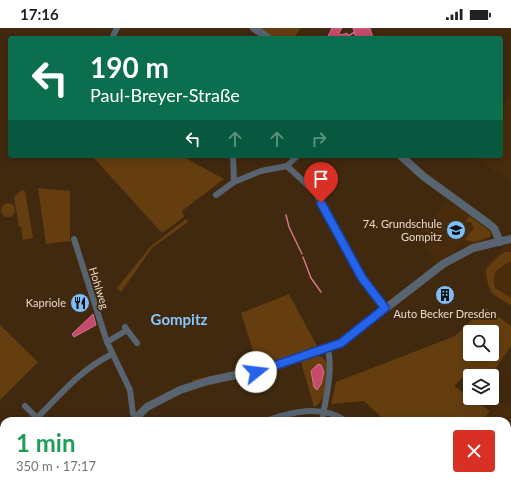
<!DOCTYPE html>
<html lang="en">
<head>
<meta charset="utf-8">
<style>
	body { margin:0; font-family:Lato,sans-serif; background:#f2f2f2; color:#202124; height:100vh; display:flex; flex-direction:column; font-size:15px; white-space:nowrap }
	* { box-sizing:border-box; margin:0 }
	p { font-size:13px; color:#757577 }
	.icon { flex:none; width:22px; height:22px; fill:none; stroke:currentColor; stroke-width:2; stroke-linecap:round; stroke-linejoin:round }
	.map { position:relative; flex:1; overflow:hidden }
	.details { position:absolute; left:0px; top:389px; width:511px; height:76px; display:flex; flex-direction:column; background:#fff; border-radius:12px 12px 0 0; box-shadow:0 2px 10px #0003 }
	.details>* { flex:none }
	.hud { position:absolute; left:8px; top:8px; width:495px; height:122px; border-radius:4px; box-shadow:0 2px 10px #0003; background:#0b6e4f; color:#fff; overflow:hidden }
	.controls { position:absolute; left:463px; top:297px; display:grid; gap:8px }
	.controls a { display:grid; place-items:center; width:36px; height:36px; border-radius:4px; background:#fff; box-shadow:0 2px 10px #0003; font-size:20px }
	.pin { position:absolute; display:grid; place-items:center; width:34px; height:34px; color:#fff; margin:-41px -17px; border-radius:50% 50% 50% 0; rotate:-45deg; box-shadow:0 0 4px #0007 }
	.pin .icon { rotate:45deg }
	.me { position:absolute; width:44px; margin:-22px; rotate:74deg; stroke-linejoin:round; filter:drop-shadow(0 0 3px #0008) }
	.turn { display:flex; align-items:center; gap:14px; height:84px; padding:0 16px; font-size:18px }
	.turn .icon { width:52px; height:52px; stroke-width:2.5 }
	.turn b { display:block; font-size:28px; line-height:34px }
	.lanes { display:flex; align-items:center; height:38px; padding:0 16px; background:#0003; justify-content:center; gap:20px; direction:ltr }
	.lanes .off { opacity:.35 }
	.round { display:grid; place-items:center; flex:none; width:42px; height:42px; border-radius:4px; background:#f2f2f2 }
	.head { display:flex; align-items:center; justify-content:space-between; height:68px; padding:0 16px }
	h1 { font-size:24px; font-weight:700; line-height:30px; color:#1e9e55 }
	.status { display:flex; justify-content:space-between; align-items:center; height:28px; padding:0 20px; background:#fff; direction:ltr }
	.status svg { height:11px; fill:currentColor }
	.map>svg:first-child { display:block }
	.built { fill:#492c0c }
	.green { fill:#653e10; fill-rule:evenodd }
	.water { fill:#c74a6e; stroke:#d1758a }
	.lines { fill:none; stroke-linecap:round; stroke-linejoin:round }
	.stream { stroke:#d1758a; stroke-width:1.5 }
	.minor { stroke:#58646f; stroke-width:6 }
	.tertiary { stroke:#58646f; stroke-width:8 }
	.route-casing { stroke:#184099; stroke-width:10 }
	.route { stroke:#2563eb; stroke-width:7 }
	.labels { text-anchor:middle; stroke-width:4; stroke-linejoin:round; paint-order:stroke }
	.poi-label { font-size:11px; fill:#e8d9ca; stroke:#40290f; text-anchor:end }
	.street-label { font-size:11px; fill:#e8d9ca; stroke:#40290f }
	.district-label { font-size:15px; font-weight:bold; fill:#89c7fd; stroke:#40290f }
</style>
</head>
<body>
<div class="status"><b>17:16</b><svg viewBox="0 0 49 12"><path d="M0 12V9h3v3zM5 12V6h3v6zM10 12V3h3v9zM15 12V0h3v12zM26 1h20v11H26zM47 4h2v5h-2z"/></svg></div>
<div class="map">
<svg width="511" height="465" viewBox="0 0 511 465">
	<rect width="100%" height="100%" fill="#40290f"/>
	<path class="built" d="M 511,65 L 511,154 L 472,128 L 501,128 L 501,79 Z
		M 448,172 L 493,204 L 492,209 L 466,219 L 463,215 L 452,223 L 453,225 L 436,234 L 417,206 L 426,199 Z
		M 511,217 L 511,279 L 490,267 L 482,242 L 505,218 Z
		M 499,373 L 511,381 L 511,465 L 420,465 L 424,461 L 507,461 L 507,393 L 482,393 Z"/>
	<path class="green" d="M 258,0 L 301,0 L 294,10 L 272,10 Z
		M 92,128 L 182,128 L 224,151 L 182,183 L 184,189 L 162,205 Z
		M 38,160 L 70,163 L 70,213 L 46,216 Z
		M 22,162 L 25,163 L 33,210 L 23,212 L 21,199 L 19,199 L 14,169 Z
		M1 182a7 7 0 1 1 14 0a7 7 0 1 1-14 0Z
		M 469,188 L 490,203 L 490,209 L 474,214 L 466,212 L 469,206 L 474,200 L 471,194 L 466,194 Z
		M 186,191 L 188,194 L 152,220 L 121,264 L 117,260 L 151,218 Z
		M 505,224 L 511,224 L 511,233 C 497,241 491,243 495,260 L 511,270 L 511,277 C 491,265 488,265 486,241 L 499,228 Z
		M 289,266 L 318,320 L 274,336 L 193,355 L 192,352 L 258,338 L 241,285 Z
		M 485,279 L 511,298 L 511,318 L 490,348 L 470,349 L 467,346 L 454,358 L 490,383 L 482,393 L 386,393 L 364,373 L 331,376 L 336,354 L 455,308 ZM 470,304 L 492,304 L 492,326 L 470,326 Z
		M 0,297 L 38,334 L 0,372 Z
		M 319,328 C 336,332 326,376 314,379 L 301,334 Z"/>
	<path class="water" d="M 332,0 L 342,0 L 339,5 L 341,7 L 347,5 L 349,10 L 327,10 Z
		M 353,0 L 370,0 L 373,10 L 356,10 Z
		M 93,286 L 96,297 L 74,309 L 72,306 Z
		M 318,336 L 321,337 L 324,344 L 321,356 L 317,362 L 314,359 L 311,343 Z"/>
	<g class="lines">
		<path class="stream" d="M 348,8 L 355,4
			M 286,187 L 289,199 L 302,226
			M 303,229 L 311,250 L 321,264"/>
		<path class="minor" d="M 112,10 L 117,0
			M 233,128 L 234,154
			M 287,138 L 315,164 L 362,250 L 385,280
			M 216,167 L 234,154 L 261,143 L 287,138 L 297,128
			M 74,211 L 107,314 L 130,362 L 133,386 L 136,389
			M 127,302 L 137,315
			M 107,314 L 127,302 L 125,299
			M 25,378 L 37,390 C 62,365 79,343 112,326
			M 265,393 C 291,384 321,376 346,393
			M 322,393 C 326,368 333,345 328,320
			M 278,461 L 283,465
			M 356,461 L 360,465
			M 287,465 L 291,461
			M 385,465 L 389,461"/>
		<path class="tertiary" d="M 254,0 L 268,10
			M 401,128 L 423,148 L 489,196 L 494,200 L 500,214
			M 133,393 L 147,379 L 180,362 L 208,353 L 273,339 L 341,315 L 443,236 L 473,220 L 511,211
			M 59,465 L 63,461"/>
	</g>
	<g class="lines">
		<g class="route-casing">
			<path id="route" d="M 256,344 L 341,315 L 385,280 L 362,250 L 321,175"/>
		</g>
		<use href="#route" class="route"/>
	</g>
	<defs>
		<g id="school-disc" transform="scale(1)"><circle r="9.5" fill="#7bbef8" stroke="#40290f"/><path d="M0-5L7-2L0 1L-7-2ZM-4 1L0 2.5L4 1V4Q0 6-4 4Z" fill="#111"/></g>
		<g id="building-disc" transform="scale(1)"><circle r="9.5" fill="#7bbef8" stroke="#40290f"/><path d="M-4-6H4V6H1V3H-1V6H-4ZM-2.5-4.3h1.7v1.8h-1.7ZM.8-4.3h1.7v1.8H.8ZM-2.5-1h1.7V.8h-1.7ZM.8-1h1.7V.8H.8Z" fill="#111"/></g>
		<g id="restaurant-disc" transform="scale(1)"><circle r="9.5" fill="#7bbef8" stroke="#40290f"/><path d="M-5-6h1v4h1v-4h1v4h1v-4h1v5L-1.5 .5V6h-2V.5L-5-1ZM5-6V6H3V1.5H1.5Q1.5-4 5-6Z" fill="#111"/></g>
	</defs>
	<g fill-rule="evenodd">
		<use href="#school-disc" x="456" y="202"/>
		<use href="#building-disc" x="445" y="267"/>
		<use href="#restaurant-disc" x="80" y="275"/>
	</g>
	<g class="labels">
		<g class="poi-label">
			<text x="442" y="200">74. Grundschule<tspan x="442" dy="13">Gompitz</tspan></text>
			<text x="66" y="279">Kapriole</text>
			<text x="445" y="290" text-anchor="middle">Auto Becker Dresden</text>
		</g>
		<g class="street-label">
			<text transform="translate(99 260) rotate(73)" y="4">Hohlweg</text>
		</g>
		<g class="district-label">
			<text x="179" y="297">Gompitz</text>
		</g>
	</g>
</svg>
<div class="controls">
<a><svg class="icon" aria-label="search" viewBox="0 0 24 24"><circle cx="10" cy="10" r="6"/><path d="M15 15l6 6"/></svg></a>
<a><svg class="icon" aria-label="layers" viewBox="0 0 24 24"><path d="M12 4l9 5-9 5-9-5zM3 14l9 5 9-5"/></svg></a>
</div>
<div class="pin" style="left:321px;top:175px;background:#d93025"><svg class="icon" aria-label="arrive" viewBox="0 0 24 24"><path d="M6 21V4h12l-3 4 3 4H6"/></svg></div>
<svg class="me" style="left:256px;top:344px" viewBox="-20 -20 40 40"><circle r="19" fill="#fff"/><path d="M0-13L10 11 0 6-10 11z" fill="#2563eb"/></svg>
<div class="hud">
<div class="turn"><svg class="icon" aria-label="left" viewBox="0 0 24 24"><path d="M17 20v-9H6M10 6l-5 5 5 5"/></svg><div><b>190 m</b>Paul-Breyer-Straße</div></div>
<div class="lanes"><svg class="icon" aria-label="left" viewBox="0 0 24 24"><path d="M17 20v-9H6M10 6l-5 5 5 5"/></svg><svg class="icon off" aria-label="ahead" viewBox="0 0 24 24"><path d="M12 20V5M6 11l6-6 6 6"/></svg><svg class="icon off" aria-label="ahead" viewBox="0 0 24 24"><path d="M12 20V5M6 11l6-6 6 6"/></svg><svg class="icon off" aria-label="right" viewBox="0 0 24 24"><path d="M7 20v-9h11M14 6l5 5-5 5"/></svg></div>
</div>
<section class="details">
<div class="head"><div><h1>1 min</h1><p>350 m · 17:17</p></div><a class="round" style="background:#d93025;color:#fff"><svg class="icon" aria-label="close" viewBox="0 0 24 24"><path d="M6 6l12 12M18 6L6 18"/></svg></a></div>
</section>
</div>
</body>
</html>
